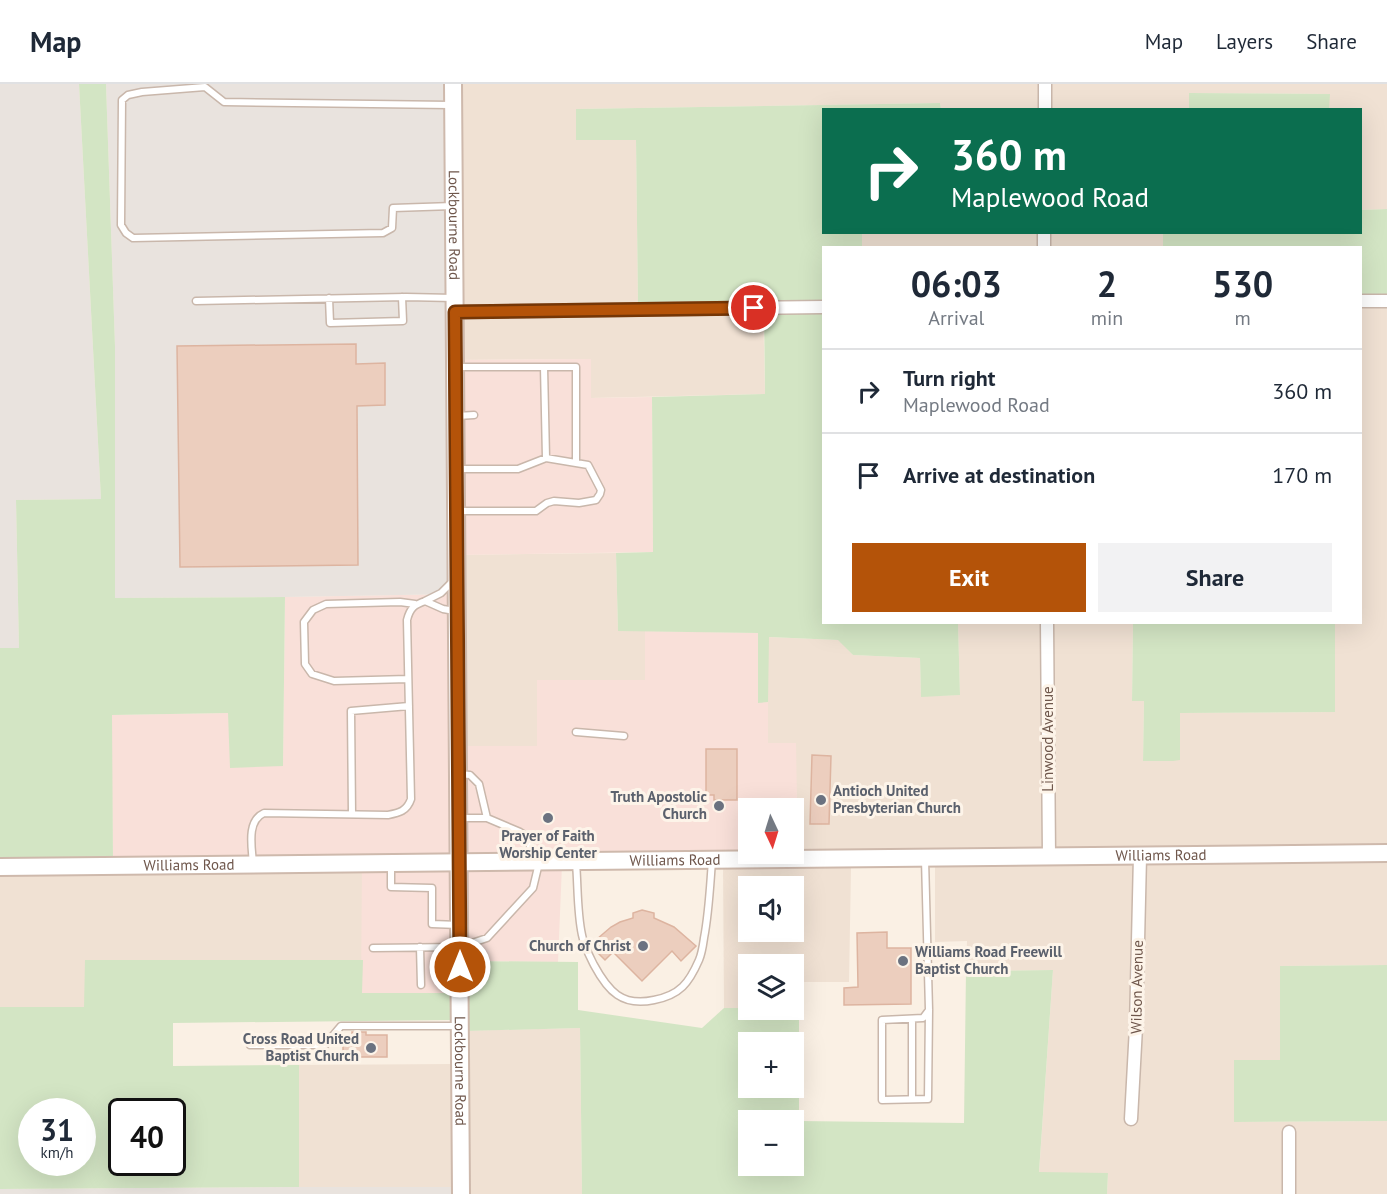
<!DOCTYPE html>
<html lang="en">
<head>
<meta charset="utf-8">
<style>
	body { margin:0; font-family:"PT Sans",sans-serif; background:#f2f2f3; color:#1f2937; height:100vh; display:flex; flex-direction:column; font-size:22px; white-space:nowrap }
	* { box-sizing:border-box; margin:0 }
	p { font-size:20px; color:#747a83 }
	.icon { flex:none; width:33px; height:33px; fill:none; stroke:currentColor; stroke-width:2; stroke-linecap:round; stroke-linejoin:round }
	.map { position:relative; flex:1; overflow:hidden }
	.details { position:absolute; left:822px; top:162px; width:540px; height:378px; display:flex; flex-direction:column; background:#fff; border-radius:0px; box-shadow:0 6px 24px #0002 }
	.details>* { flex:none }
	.guide { position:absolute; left:822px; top:24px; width:540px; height:126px; border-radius:0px; box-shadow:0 6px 24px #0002; background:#0b6e4f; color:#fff; overflow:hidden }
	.needle { width:39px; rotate:176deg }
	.buttons { position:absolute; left:738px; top:714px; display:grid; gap:12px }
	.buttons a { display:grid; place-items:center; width:66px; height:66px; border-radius:0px; background:#fff; box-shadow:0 6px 24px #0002; font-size:30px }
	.speed { position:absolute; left:18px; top:1014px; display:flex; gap:12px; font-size:30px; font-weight:700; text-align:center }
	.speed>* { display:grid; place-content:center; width:78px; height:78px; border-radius:50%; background:#fff; box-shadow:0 6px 24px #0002; line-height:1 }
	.speed small { font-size:15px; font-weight:400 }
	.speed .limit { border:3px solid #111; border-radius:9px; background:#fff; color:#111 }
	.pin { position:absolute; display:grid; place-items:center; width:51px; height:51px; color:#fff; margin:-26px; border:3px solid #fff; border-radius:50%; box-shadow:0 2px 6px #0007 }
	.me { position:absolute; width:66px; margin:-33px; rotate:0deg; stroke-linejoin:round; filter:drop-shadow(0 0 4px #0008) }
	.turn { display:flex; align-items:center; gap:21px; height:126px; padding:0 30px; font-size:27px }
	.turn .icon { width:78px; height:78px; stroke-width:2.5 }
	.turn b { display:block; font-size:42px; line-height:51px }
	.eta { display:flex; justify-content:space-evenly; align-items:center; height:102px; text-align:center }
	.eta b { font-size:36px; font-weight:700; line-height:42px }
	.primary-button { display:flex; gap:12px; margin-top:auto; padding:12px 30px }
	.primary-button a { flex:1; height:69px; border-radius:0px; background:#b45309; color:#fff; font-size:24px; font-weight:700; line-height:69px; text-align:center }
	.primary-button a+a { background:#f2f2f3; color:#1f2937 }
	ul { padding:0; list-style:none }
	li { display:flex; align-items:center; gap:18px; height:84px; padding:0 30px; border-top:2px solid #e0e1e3 }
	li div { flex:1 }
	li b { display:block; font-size:22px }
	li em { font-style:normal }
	header { display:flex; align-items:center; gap:36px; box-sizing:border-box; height:84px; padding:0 30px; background:#fff; border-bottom:2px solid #e0e1e3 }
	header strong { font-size:28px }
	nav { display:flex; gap:33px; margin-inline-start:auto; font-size:21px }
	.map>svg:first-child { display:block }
	.residential { fill:#f0e1d3; fill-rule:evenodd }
	.commercial { fill:#f9e0d9; fill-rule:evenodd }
	.industrial { fill:#e9e3de }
	.green { fill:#d3e5c4; fill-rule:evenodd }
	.building { fill:#eccebe; stroke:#ddb4a0; stroke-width:1.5 }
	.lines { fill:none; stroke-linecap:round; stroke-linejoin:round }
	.lane-casing { stroke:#c9b7ab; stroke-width:9 }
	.street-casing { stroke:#c9b7ab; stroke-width:15 }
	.secondary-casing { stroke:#ceb9ac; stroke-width:20 }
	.lane { stroke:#fff; stroke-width:6 }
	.street { stroke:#fff; stroke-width:12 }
	.secondary { stroke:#fff; stroke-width:16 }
	.route-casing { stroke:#753606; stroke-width:15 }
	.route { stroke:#b45309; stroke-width:10 }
	.worship-dot { fill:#6b7280; stroke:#fdf4e9; stroke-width:2 }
	.labels { text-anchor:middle; stroke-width:6; stroke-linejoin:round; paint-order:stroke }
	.street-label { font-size:15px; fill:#6f574c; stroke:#fdf4e9 }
	.worship-label { font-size:15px; font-weight:bold; fill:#5b616d; stroke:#fdf4e9; text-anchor:end }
</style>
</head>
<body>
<header>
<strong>Map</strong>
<nav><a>Map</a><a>Layers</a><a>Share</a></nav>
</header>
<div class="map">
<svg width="1387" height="1110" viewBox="0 0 1387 1110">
	<rect width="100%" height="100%" fill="#faf0e4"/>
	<path class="residential" d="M 454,0 L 1387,0 L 1387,125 L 1361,126 L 1360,26 L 1329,25 L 1329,10 L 1189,9 L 1189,26 L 941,26 L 940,19 L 576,25 L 577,56 L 636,56 L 638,219 L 763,218 L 765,310 L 591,314 L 590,275 L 455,276 Z
		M 862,149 L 1163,149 L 1163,163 L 862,163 Z
		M 1361,211 L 1387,211 L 1387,881 L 1280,882 L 1280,976 L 1234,976 L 1234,1038 L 1387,1037 L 1387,1110 L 1107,1110 L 1108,1089 L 1039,1089 L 1053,886 L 966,887 L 967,857 L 935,858 L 935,782 L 851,784 L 849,898 L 799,898 L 799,922 L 794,922 L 794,880 L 748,880 L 748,924 L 724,924 L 723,779 L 798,778 L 795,659 L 768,660 L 768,553 L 839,556 L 853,571 L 920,574 L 921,612 L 960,611 L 958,539 L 1133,539 L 1132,616 L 1144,616 L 1143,677 L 1180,629 L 1335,628 L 1335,539 L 1360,538 ZM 748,802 L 794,802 L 794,848 L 748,848 Z
		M 616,469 L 618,547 L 645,547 L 646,596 L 538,596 L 538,662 L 459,662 L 456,471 Z
		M 0,777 L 363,777 L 363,876 L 85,876 L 85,923 L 0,923 Z
		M 580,944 L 582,1110 L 455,1110 L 454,1103 L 299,1103 L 299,981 L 451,980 L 452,947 Z"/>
	<path class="commercial" d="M 591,275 L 591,314 L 652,313 L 653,468 L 456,471 L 455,276 Z
		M 458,510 L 459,662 L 537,662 L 537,596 L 645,596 L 645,547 L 758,549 L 758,618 L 768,618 L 768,659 L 796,659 L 798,778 L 562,781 L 558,878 L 468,877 L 467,909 L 361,909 L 362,777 L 113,777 L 111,631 L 229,629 L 283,682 L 285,513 ZM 748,724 L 794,724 L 794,770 L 748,770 Z"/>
	<path class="industrial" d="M 0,0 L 79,0 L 101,415 L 16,416 L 19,564 L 0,564 Z
		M 106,0 L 454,0 L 458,510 L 285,513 L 115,514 L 115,262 Z
		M 299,1103 L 455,1103 L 455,1110 L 0,1110 L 0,1105 Z"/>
	<path class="green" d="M 79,0 L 106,0 L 115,262 L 115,514 L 285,513 L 283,682 L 230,684 L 228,629 L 112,631 L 113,777 L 0,777 L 0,564 L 19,564 L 16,416 L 101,415 Z
		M 1189,9 L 1330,10 L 1329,25 L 1189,25 Z
		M 940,19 L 941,25 L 824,26 L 824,148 L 862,149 L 862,163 L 824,164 L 823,217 L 638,220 L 636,56 L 576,56 L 576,25 Z
		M 1387,125 L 1387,211 L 1361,211 L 1360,164 L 1163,163 L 1163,149 L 1360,148 L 1361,126 Z
		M 823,228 L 824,538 L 958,539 L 960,611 L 921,613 L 920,574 L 853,571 L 838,556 L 769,553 L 768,618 L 758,619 L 758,549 L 618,547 L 616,469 L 653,468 L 652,313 L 765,310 L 764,229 Z
		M 1133,539 L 1335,539 L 1335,628 L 1180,629 L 1180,676 L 1173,677 L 1143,677 L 1144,617 L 1132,617 Z
		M 85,876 L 363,876 L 362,909 L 451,909 L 452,936 L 173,939 L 173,982 L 299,981 L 299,1103 L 0,1105 L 0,923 L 84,923 ZM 32,1028 L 82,1028 L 82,1078 L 32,1078 ZM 122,1028 L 172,1028 L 172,1078 L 122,1078 Z
		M 468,877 L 578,878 L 578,926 L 702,944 L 724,924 L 748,924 L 748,926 L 794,926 L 794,922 L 799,922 L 799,1037 L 964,1039 L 966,887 L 1053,886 L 1039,1088 L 1108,1089 L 1107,1110 L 582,1110 L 580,944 L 466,947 ZM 748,958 L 794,958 L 794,1004 L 748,1004 ZM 748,1036 L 794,1036 L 794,1082 L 748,1082 Z
		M 1387,881 L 1387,1037 L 1234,1038 L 1234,976 L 1280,976 L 1280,882 Z"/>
	<path class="building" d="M 356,260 L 356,280 L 385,279 L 385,321 L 357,322 L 358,481 L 180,483 L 177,262 Z
		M 706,665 L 737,665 L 737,716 L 714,716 L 714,711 L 706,711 Z
		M 812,671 L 831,672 L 829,740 L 810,740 Z
		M 642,826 L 654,829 L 654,834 L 674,843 L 696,862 L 681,877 L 672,867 L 642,897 L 613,868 L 605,876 L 590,861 L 611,843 L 620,838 L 633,834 L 633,829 Z
		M 887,848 L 887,864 L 911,864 L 911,920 L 844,921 L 844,904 L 858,903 L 857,849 Z
		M 352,948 L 366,948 L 366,951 L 387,951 L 387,973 L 353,973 L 353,967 L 343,968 L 343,958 L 352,958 Z"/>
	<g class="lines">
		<g class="lane-casing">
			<path id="lane" d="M 451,21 L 224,18 L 205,3 L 142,8 L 128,11 L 122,16 L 121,141 L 126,149 L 133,154 L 383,149 L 392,144 L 393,124 L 453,122
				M 329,214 L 330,239 L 403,237 L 402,213
				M 196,217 L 406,213 L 454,214
				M 456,283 L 576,283 L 576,378
				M 544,283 L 546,374
				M 457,332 L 474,331
				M 457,427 L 536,427 L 547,419 L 554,417 L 579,419 L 596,416 L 600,410 L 601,406 L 588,381 L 546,374 L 518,385 L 458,385
				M 454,496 L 441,509 L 425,517 L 443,525 L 455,527
				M 408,595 L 334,597 L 312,590 L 305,580 L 304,538 L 313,526 L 326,520 L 400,518 L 415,520
				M 576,648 L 624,652
				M 458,690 L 470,691 L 479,700 L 487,734
				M 352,730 L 351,627 L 409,622
				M 459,734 L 487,734 L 520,748 L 528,753 L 530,759 L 530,777
				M 925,775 L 929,926 L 928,1015 L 882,1016 L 882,936 L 923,934 L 929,926
				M 576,779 C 578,802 577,828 582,851 C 584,862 589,871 594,881 C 608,907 622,923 654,916 C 680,911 689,899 699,876 C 702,869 703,861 704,854 C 709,828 710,802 712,777
				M 253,780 C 252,764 246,737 264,729 L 388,731 C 399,729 407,727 411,715 L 407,536 C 410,524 414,521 425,517
				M 391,780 L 391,803 L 432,804 L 432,840 L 459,841
				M 420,863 L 421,901
				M 373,864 L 460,863 L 487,854 L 533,804 L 539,779
				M 912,935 L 912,1015
				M 250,961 L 325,961 L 341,942 L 459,942"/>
		</g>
		<g class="street-casing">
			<path id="street" d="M 1045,0 L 1045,26
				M 1044,148 L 1044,164
				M 1360,217 L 1387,217
				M 455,228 L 824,223
				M 1047,538 L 1049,772
				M 1131,1035 L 1136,943 L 1140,772
				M 1289,1048 L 1289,1110"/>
		</g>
		<g class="secondary-casing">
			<g id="secondary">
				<path id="s1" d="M 453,0 L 461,1110"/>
				<path id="s2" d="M 0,783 L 1387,769"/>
			</g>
		</g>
		<use href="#lane" class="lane"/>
		<use href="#street" class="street"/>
		<use href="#secondary" class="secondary"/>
	</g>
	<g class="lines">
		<g class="route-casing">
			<path id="route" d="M 460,883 L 455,228 L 754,224"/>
		</g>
		<use href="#route" class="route"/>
	</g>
	<g class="worship-dot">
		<circle cx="821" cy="716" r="6"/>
		<circle cx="719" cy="722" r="6"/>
		<circle cx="548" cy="734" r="6"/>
		<circle cx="643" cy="862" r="6"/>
		<circle cx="903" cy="877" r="6"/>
		<circle cx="371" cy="964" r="6"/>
	</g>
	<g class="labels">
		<g class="street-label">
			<text dy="5" stroke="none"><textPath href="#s1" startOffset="141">Lockbourne Road</textPath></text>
			<text transform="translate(1048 655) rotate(-90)" y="5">Linwood Avenue</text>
			<text dy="5" stroke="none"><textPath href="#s2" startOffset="1161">Williams Road</textPath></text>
			<text dy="5" stroke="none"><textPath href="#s2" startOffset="675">Williams Road</textPath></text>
			<text dy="5" stroke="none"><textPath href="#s2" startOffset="189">Williams Road</textPath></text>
			<text transform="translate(1137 903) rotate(-89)" y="5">Wilson Avenue</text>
			<text dy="5" stroke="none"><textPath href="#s1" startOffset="987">Lockbourne Road</textPath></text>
		</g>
		<g class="worship-label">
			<text x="833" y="712" text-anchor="start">Antioch United<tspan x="833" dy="17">Presbyterian Church</tspan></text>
			<text x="707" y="718">Truth Apostolic<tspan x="707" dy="17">Church</tspan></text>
			<text x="548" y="757" text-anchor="middle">Prayer of Faith<tspan x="548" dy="17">Worship Center</tspan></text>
			<text x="631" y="867">Church of Christ</text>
			<text x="915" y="873" text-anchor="start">Williams Road Freewill<tspan x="915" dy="17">Baptist Church</tspan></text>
			<text x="359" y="960">Cross Road United<tspan x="359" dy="17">Baptist Church</tspan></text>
		</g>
	</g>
</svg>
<div class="buttons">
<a><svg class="needle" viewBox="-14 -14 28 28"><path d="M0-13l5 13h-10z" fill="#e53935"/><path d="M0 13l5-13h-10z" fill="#747a83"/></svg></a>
<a><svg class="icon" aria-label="sound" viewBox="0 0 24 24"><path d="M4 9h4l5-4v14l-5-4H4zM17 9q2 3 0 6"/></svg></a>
<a><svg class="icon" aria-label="layers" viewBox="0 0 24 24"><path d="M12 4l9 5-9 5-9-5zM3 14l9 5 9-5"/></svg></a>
<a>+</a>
<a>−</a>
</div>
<div class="speed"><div>31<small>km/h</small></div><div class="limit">40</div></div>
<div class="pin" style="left:754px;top:224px;background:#d93025"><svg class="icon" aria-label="arrive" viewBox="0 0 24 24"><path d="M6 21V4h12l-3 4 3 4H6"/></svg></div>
<svg class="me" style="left:460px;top:883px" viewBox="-20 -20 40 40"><circle r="17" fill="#b45309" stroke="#fff" stroke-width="3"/><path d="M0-11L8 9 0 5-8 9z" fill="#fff"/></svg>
<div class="guide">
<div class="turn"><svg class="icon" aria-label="right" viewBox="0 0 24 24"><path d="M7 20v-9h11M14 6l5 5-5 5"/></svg><div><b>360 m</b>Maplewood Road</div></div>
</div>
<section class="details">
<div class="eta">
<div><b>06:03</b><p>Arrival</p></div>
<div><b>2</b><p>min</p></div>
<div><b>530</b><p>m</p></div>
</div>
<ul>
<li><svg class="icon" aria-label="right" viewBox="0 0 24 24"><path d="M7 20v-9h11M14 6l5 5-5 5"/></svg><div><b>Turn right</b><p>Maplewood Road</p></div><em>360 m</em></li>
<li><svg class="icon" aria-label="arrive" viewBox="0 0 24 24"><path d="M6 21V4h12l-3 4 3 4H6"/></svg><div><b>Arrive at destination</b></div><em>170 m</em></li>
</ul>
<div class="primary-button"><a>Exit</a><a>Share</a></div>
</section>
</div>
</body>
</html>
